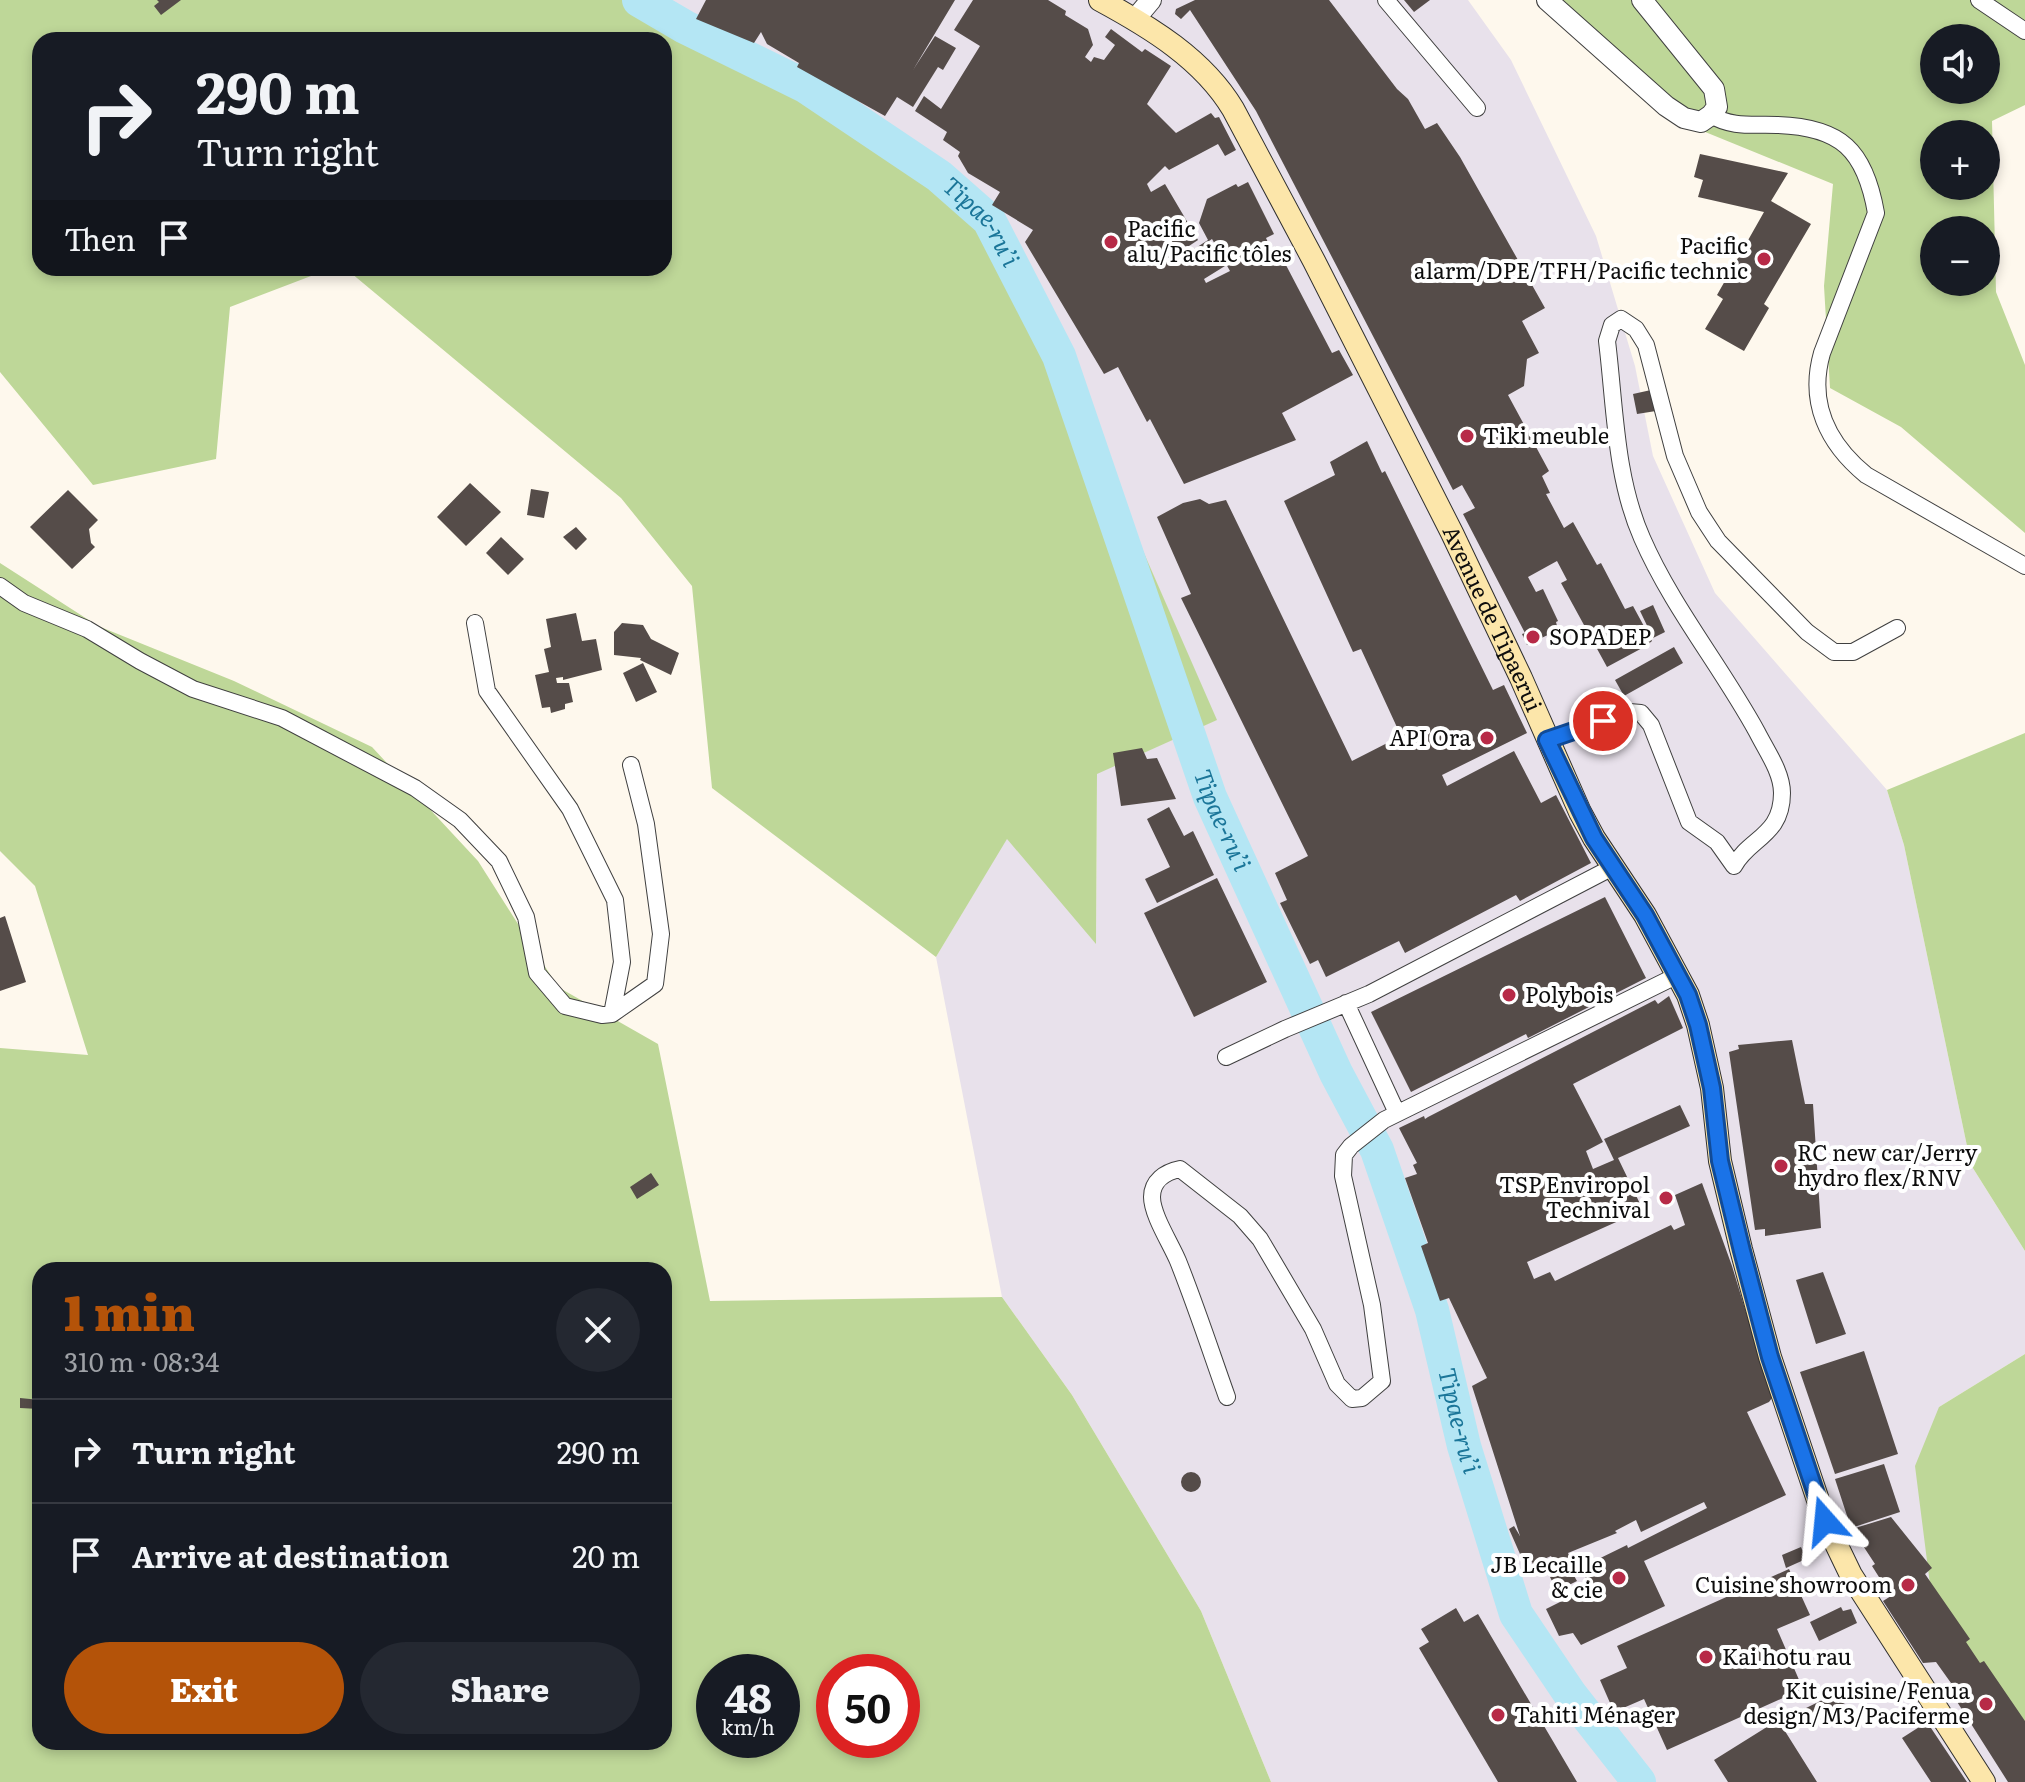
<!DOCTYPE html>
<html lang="en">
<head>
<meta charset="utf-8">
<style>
	body { margin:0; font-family:Literata,serif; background:#242831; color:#f1f3f6; height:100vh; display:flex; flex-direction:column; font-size:30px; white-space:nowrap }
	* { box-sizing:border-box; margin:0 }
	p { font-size:26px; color:#9ea1a6 }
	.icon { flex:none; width:44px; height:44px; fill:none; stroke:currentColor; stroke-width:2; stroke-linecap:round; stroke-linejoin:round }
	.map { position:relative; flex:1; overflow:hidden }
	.panel { position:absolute; left:32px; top:1262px; width:640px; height:488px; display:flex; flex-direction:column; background:#171b24; border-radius:24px; box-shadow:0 4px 12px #0003 }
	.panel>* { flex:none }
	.banner { position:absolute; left:32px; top:32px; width:640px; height:244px; border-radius:24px; box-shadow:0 4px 12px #0003; background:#171b24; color:#f1f3f6; overflow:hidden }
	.tools { position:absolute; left:1920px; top:24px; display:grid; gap:16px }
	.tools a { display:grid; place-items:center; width:80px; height:80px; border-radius:50%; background:#171b24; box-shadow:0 4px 12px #0003; font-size:40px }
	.speed { position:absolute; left:696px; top:1654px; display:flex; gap:16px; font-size:40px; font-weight:700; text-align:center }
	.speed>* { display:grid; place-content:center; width:104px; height:104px; border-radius:50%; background:#171b24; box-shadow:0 4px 12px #0003; line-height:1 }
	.speed small { font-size:20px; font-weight:400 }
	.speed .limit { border:12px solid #d22; background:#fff; color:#111 }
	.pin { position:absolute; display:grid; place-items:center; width:68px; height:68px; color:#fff; margin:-34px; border:4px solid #fff; border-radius:50%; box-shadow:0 2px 8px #0007 }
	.me { position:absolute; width:88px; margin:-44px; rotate:342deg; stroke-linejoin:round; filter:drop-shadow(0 0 6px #0008) }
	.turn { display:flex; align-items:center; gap:28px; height:168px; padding:0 32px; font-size:36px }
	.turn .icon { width:104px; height:104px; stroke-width:2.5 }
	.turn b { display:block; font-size:56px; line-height:68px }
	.then { display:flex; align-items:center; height:76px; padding:0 32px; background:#0003; gap:16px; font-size:30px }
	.round { display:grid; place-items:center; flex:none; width:84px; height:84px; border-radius:42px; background:#242831 }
	.head { display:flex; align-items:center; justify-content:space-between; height:136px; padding:0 32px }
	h1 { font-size:48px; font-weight:800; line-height:60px; color:#b45309 }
	.action { display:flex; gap:16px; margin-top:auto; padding:16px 32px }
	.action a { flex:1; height:92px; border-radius:48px; background:#b45309; color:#fff; font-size:32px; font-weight:800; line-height:92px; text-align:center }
	.action a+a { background:#242831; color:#f1f3f6 }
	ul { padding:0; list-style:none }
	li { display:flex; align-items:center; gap:24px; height:104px; padding:0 32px; border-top:2px solid #363941 }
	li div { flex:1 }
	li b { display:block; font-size:30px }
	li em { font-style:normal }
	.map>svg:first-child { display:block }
	.industrial { fill:#e8e1eb }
	.forest { fill:#bed798; fill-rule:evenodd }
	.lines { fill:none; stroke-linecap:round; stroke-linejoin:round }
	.river { stroke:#b4e6f4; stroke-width:34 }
	.building { fill:#554c49; fill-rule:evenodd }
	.minor-casing { stroke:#404040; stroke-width:18 }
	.tertiary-casing { stroke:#404040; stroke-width:22 }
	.secondary-casing { stroke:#2f2f2f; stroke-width:24 }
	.minor { stroke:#fff; stroke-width:16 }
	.tertiary { stroke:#fff; stroke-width:20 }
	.secondary { stroke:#fce6aa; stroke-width:22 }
	.route-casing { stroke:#114b97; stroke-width:20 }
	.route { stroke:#1a73e8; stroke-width:14 }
	.poi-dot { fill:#b72a47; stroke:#fff; stroke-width:3 }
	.labels { text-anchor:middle; stroke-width:8; stroke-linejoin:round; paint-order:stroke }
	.poi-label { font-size:22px; fill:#0d0d0d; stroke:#fff; text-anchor:start }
	.street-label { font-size:22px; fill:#0d0d0d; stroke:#fff }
	.water-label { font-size:24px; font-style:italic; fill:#1b7699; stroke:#fff }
</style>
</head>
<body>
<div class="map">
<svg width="2025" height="1782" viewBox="0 0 2025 1782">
	<rect width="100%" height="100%" fill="#fef8ed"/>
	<path class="industrial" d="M 622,0 L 1468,0 L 1511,60 L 1596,236 L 1635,366 L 1653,456 L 1715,593 L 1887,790 L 1904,845 L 1971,1165 L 2025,1251 L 2025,1354 L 1939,1407 L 2025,1782 L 1271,1782 L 1201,1611 L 1072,1395 L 1002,1297 L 936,957 L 1007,838 L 1096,942 L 1097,773 L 1216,720 L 1119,496 L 1088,399 L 1060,337 L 992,233 L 903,153 L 800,90 Z"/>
	<path class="forest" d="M 0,0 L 622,0 L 800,90 L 904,153 L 992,233 L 1060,337 L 1088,399 L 1119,496 L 1217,720 L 1097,774 L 1096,944 L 1007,839 L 936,957 L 712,788 L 692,586 L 621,498 L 345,268 L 664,268 L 664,40 L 40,40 L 40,268 L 332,268 L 230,307 L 216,459 L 93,485 L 0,372 Z
		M 1548,0 L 2025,0 L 2025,105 L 1992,121 L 1996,292 L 2025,365 L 2025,533 L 1901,427 L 1830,388 L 1824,286 L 1833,184 L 1666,116 ZM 1934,38 L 1986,38 L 1986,90 L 1934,90 ZM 1934,134 L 1986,134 L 1986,186 L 1934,186 ZM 1934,230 L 1986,230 L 1986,282 L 1934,282 Z
		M 0,563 L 98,626 L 234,681 L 372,747 L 478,861 L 558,987 L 658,1044 L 710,1301 L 1002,1297 L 1072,1395 L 1201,1611 L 1271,1782 L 0,1782 L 0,1048 L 88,1055 L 35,886 L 0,851 ZM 40,1270 L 664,1270 L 664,1742 L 40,1742 ZM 714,1672 L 782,1672 L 782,1740 L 714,1740 ZM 834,1672 L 902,1672 L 902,1740 L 834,1740 Z
		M 2025,733 L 2025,1251 L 1971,1165 L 1904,845 L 1887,790 Z
		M 2025,1354 L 2025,1722 L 1933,1608 L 1915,1466 L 1939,1407 Z"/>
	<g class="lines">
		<path class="river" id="s1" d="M 639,0 L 685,27 L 805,86 L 939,176 L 989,220 L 1059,356 L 1210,797 L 1336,1073 L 1377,1150 L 1432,1310 L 1464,1446 L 1516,1614 L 1570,1694 L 1639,1782"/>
	</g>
	<path class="building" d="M 157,0 L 181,0 L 161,15 L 154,6 L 159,2 Z
		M 706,0 L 955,0 L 913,70 L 935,36 L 956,48 L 943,70 L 938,67 L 913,107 L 897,97 L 885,116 L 797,67 L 799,63 L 767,44 L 761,32 L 754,43 L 696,19 Z
		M 973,0 L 1048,0 L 1066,11 L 1065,15 L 1088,29 L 1093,45 L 1085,57 L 1091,62 L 1094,57 L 1104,60 L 1115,45 L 1105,37 L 1111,29 L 1142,52 L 1145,49 L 1171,66 L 1147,104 L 1176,133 L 1211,113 L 1215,118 L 1219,117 L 1236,150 L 1225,156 L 1218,144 L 1169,170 L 1165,166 L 1147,184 L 1151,192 L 1165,184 L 1198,240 L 1186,248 L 1188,253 L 1208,240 L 1199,223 L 1207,199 L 1236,184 L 1238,187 L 1248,182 L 1274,234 L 1266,238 L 1271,249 L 1276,246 L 1332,353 L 1339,350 L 1353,375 L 1282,413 L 1296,440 L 1184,484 L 1150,419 L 1147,422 L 1118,367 L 1104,374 L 1025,242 L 1033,230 L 992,205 L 1000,192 L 968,173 L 958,156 L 960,152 L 943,140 L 947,132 L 915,111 L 924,96 L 941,109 L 980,46 L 954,30 ZM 1212,239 L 1230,271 L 1206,283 L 1204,279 L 1225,266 L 1209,241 Z
		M 1195,0 L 1329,0 L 1397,89 L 1408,99 L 1425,129 L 1437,123 L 1460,157 L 1545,308 L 1522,321 L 1539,353 L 1527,359 L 1524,386 L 1508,395 L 1549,471 L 1542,476 L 1550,493 L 1546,494 L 1564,528 L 1573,522 L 1597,565 L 1601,563 L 1625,609 L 1633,606 L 1652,641 L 1646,646 L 1607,667 L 1561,583 L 1567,580 L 1557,561 L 1528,577 L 1536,592 L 1543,589 L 1558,621 L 1556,622 L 1558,630 L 1527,645 L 1522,634 L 1525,633 L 1463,514 L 1475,508 L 1462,485 L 1453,490 L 1256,111 L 1190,10 L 1181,19 L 1175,14 L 1176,9 Z
		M 1404,0 L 1430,0 L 1414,12 Z
		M 1700,154 L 1788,173 L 1771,201 L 1811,224 L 1764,304 L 1769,308 L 1744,351 L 1705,329 L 1723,299 L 1717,295 L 1764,212 L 1698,197 L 1703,180 L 1694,177 Z
		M 1651,390 L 1656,411 L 1637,414 L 1633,394 Z
		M 1367,441 L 1382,473 L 1385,471 L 1493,690 L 1504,685 L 1527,733 L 1442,775 L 1447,786 L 1514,751 L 1541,803 L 1556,795 L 1591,863 L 1520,901 L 1516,895 L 1405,953 L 1399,941 L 1326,977 L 1318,960 L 1310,964 L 1280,903 L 1287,900 L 1275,873 L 1308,856 L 1181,598 L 1191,594 L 1157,517 L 1183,503 L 1200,499 L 1209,504 L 1226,500 L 1352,761 L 1401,736 L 1361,649 L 1353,652 L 1284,501 L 1335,475 L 1330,462 Z
		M 470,483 L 501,512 L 466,546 L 437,517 Z
		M 531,489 L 549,492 L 544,518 L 527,515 Z
		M 68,490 L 98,520 L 89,529 L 91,543 L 95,547 L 72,569 L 30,527 Z
		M 576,527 L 587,539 L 576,550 L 563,537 Z
		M 501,537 L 524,559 L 508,575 L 486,553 Z
		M 1653,605 L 1665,632 L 1653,638 L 1640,611 Z
		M 576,613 L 582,641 L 596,639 L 602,670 L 563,680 L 563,677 L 556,678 L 557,683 L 569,683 L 573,702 L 565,704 L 565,709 L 551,713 L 550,707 L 542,708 L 535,675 L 549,672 L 544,649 L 551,647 L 546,619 Z
		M 622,623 L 643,625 L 651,639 L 679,653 L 671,675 L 640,660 L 641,658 L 614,655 L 614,632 Z
		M 1674,647 L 1683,663 L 1624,696 L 1615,680 Z
		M 643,663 L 657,692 L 636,702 L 623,673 Z
		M 1142,748 L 1147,759 L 1157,758 L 1176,799 L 1121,806 L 1113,753 Z
		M 1169,807 L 1184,836 L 1193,831 L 1214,875 L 1157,903 L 1145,879 L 1170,867 L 1147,819 Z
		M 1217,878 L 1267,982 L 1194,1017 L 1144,913 Z
		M 1605,897 L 1646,978 L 1528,1038 L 1526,1034 L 1411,1092 L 1371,1012 Z
		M 5,916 L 26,982 L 0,991 L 0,918 Z
		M 1669,996 L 1683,1028 L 1573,1084 L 1603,1142 L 1586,1151 L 1593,1169 L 1614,1160 L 1604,1139 L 1680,1105 L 1690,1126 L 1618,1158 L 1643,1210 L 1527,1262 L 1534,1279 L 1550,1272 L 1555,1281 L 1671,1225 L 1674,1230 L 1685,1225 L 1675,1195 L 1702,1183 L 1732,1266 L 1772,1398 L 1769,1402 L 1747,1412 L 1786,1495 L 1644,1561 L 1665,1606 L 1581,1645 L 1573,1633 L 1559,1636 L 1546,1609 L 1590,1587 L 1582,1570 L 1584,1566 L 1627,1545 L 1628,1548 L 1707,1508 L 1704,1502 L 1641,1532 L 1636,1520 L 1615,1531 L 1617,1533 L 1568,1553 L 1573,1563 L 1559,1571 L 1551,1556 L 1533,1564 L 1531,1560 L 1524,1563 L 1509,1529 L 1514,1526 L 1520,1536 L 1472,1386 L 1487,1378 L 1449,1298 L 1440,1301 L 1421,1246 L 1428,1243 L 1405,1178 L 1417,1174 L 1413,1165 L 1417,1163 L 1399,1128 L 1424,1116 L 1425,1119 L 1428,1117 L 1655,1000 L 1658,1004 Z
		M 1792,1040 L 1805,1104 L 1813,1104 L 1821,1228 L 1765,1236 L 1765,1229 L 1755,1230 L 1729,1052 L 1739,1049 L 1738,1045 Z
		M 651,1173 L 659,1185 L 637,1199 L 630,1187 Z
		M 1823,1272 L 1846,1334 L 1816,1344 L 1796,1280 Z
		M 1864,1351 L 1898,1454 L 1835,1474 L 1800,1372 Z
		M 20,1398 L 40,1400 L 39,1409 L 20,1408 Z
		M 1884,1464 L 1900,1512 L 1851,1528 L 1835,1479 Z
		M1181 1482a10 10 0 1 1 20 0a10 10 0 1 1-20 0Z
		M 1891,1517 L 1932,1568 L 1925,1574 L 1970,1639 L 1966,1642 L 1980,1663 L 1984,1661 L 2025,1721 L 2025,1782 L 2008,1782 L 1947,1686 L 1951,1683 L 1936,1662 L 1923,1663 L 1883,1601 L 1891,1596 L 1872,1566 L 1875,1564 L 1852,1529 Z
		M 1801,1547 L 1806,1559 L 1786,1568 L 1782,1555 Z
		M 1569,1567 L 1577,1581 L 1557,1591 L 1550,1577 Z
		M 1789,1569 L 1810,1615 L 1777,1629 L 1803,1689 L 1667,1750 L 1644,1699 L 1614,1712 L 1600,1680 L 1627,1668 L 1617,1646 Z
		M 1841,1607 L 1843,1611 L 1851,1609 L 1857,1623 L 1819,1641 L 1810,1622 Z
		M 1456,1608 L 1464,1622 L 1478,1614 L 1577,1782 L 1498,1782 L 1419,1648 L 1429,1642 L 1421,1629 Z
		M 1851,1686 L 1857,1697 L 1809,1721 L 1804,1709 Z
		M 1778,1720 L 1817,1782 L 1728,1782 L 1714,1760 Z
		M 1927,1722 L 1967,1782 L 1931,1782 L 1902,1738 Z"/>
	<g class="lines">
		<g class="minor-casing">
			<path id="minor" d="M 1386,0 L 1477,108
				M 1979,0 L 2025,31
				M 1711,115 C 1732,128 1753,124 1777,125 C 1841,127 1865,150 1876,213 L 1822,353 C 1808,402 1827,443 1866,475 L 2025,566
				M 0,586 L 24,603 L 87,629 L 140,661 L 193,689 L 282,718 L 415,788 L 460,820 L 499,861 L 526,917 L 537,973 L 565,1006 L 602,1015 L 612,1014 L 655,984 L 661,934 L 646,824 L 631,765
				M 475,623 L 487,691 L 570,809 L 615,900 L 622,962 L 612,1014
				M 1547,740 L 1629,712 L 1641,713 L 1651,725 L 1689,822 L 1717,842 L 1734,866 C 1749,838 1782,836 1782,793 C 1782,772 1766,750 1757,732 C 1721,666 1672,607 1642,538 C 1615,477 1615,406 1607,341 L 1612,325 L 1621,319 L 1636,329 L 1646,345 L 1675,456 L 1699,512 L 1718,541 L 1807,632 L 1834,652 L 1853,652 L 1897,628
				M 1346,1003 L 1397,1113
				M 1226,1057 L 1285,1029 L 1369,994 L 1613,867
				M 1227,1397 C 1211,1352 1196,1306 1178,1261 C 1171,1244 1152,1215 1152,1197 C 1152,1181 1165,1172 1180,1169 L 1240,1216 L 1260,1239 L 1313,1329 L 1337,1384 L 1352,1399 L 1362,1398 L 1382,1381 L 1372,1305 L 1343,1176 L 1344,1155 L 1351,1146 L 1384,1120 L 1678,975"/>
		</g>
		<g class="tertiary-casing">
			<path id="tertiary" d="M 1547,0 L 1666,106 L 1684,118 L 1701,122 L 1711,115 L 1717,107 L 1714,89 L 1642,0
				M 1135,19 L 1151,0"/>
		</g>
		<g class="secondary-casing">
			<g id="secondary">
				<path id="s2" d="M 1100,0 C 1150,27 1203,59 1233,109 L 1314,261 L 1452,533 L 1521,678 L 1580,812 L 1594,838 L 1645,915 L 1688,995 L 1698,1025 L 1712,1088 L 1720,1161 L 1741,1249 L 1770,1357 L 1825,1521 L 1851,1575 L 1984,1782"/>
			</g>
		</g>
		<use href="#minor" class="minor"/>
		<use href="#tertiary" class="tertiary"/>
		<use href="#secondary" class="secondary"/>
	</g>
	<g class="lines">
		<g class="route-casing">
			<path id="route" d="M 1603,721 L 1547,740 L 1594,838 L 1645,915 L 1688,995 L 1698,1025 L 1712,1088 L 1720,1161 L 1742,1251 L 1770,1357 L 1825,1521"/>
		</g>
		<use href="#route" class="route"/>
	</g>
	<g class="poi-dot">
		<circle cx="1111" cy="242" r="8"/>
		<circle cx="1764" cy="259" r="8"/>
		<circle cx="1467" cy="436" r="8"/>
		<circle cx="1533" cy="637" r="8"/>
		<circle cx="1487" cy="738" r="8"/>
		<circle cx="1509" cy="995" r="8"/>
		<circle cx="1781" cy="1166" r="8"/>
		<circle cx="1666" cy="1198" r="8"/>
		<circle cx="1619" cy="1578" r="8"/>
		<circle cx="1908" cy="1585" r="8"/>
		<circle cx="1706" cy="1657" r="8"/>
		<circle cx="1986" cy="1704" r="8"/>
		<circle cx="1498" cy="1715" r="8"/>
	</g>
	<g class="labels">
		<g class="poi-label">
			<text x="1127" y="237">Pacific<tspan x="1127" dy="25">alu/Pacific tôles</tspan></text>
			<text x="1748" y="254" text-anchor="end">Pacific<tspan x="1748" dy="25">alarm/DPE/TFH/Pacific technic</tspan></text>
			<text x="1483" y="444">Tiki meuble</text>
			<text x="1549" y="645">SOPADEP</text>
			<text x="1471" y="746" text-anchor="end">API Ora</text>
			<text x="1525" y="1003">Polybois</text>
			<text x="1797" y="1161">RC new car/Jerry<tspan x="1797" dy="25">hydro flex/RNV</tspan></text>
			<text x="1650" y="1193" text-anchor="end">TSP Enviropol<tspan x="1650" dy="25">Technival</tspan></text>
			<text x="1603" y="1573" text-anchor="end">JB Lecaille<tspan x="1603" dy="25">&amp; cie</tspan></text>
			<text x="1892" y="1593" text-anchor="end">Cuisine showroom</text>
			<text x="1722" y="1665">Kai hotu rau</text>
			<text x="1970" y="1699" text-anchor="end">Kit cuisine/Fenua<tspan x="1970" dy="25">design/M3/Paciferme</tspan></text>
			<text x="1514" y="1723">Tahiti Ménager</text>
		</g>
		<g class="street-label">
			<text dy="8" stroke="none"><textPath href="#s2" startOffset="746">Avenue de Tipaerui</textPath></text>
		</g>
		<g class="water-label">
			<text dy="8" stroke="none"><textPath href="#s1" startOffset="412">Tipae-ru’i</textPath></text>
			<text dy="8" stroke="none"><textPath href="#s1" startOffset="1060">Tipae-ru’i</textPath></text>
			<text dy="8" stroke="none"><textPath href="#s1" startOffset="1708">Tipae-ru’i</textPath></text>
		</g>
	</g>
</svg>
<div class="tools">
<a><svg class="icon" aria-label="sound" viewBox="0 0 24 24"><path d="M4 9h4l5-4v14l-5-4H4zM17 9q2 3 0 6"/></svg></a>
<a>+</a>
<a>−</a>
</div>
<div class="speed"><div>48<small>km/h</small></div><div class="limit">50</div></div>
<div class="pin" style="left:1603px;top:721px;background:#d93025"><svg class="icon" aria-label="arrive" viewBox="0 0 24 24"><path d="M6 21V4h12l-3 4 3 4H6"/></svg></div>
<svg class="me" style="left:1825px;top:1521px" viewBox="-20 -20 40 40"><path d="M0-17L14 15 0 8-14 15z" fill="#1a73e8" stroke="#fff" stroke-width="4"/></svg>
<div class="banner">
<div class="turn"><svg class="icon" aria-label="right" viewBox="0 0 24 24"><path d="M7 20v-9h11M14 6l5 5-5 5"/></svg><div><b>290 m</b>Turn right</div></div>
<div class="then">Then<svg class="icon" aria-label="arrive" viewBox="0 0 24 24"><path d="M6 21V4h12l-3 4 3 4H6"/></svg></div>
</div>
<section class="panel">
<div class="head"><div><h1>1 min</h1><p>310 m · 08:34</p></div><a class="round"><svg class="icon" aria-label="close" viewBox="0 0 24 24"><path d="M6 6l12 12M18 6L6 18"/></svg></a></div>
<ul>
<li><svg class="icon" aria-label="right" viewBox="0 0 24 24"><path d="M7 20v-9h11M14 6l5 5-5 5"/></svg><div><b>Turn right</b></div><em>290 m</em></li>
<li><svg class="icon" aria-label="arrive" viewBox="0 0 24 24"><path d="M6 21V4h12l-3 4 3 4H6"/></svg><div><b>Arrive at destination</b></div><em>20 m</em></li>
</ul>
<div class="action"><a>Exit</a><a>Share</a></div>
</section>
</div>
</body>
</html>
